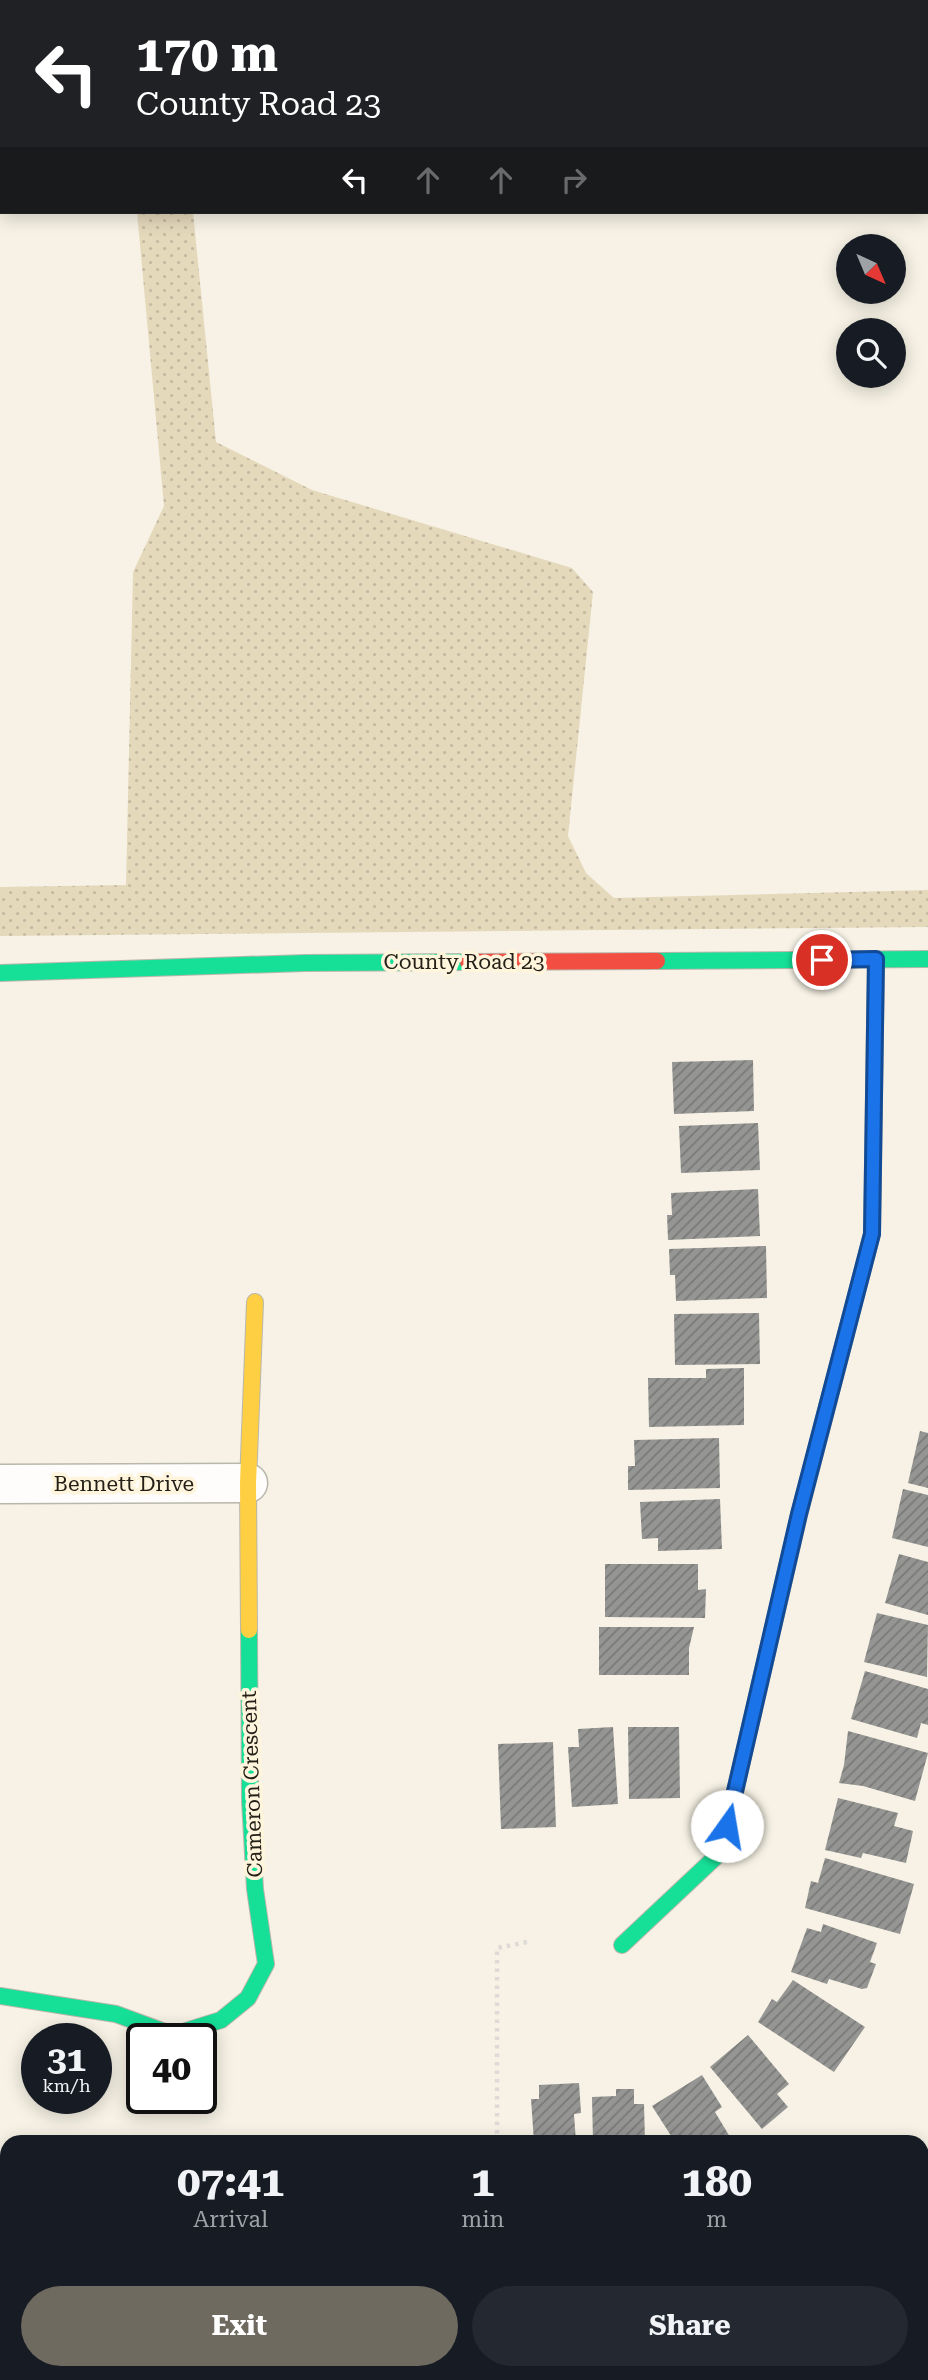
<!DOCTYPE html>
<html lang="en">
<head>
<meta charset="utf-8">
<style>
	body { margin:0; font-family:"Roboto Serif",serif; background:#242831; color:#f1f3f6; height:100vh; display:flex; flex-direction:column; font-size:26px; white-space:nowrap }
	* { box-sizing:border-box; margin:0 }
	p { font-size:23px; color:#9ea1a6 }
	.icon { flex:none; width:38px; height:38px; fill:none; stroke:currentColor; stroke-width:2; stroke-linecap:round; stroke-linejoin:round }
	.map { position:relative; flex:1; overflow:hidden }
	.drawer { position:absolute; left:0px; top:2135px; width:929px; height:245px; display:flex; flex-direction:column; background:#171b24; border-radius:21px 21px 0 0; box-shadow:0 4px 18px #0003 }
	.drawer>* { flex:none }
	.hud { position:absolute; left:0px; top:0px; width:929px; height:214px; box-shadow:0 4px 18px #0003; background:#202124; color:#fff; overflow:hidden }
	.needle { width:46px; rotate:136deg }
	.controls { position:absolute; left:836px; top:234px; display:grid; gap:14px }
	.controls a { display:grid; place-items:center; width:70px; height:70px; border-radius:50%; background:#171b24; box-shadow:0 4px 18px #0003; font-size:35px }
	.speed { position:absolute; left:21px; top:2023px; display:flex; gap:14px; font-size:35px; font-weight:700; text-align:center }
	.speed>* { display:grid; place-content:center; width:91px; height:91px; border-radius:50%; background:#171b24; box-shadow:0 4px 18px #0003; line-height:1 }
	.speed small { font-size:18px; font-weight:400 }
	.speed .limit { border:4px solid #111; border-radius:10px; background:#fff; color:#111 }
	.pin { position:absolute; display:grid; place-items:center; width:60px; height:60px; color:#fff; margin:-30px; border:4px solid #fff; border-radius:50%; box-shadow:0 2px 7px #0007 }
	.me { position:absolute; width:77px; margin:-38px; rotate:13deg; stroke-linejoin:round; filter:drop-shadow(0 0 5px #0008) }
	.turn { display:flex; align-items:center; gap:24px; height:147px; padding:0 21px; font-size:32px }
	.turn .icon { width:91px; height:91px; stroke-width:2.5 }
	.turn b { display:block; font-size:49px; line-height:60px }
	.lanes { display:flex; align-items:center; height:66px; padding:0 21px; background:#0003; justify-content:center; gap:35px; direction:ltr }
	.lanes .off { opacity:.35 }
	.eta { display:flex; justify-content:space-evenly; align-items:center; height:119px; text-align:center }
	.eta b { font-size:42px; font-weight:700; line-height:49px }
	.button { display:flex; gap:14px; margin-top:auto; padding:14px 21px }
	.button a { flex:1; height:80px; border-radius:42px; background:#6e6a60; color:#fff; font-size:28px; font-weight:700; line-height:80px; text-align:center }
	.button a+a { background:#242831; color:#f1f3f6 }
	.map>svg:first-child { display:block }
	.grass { fill:url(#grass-dots) }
	.building { fill:url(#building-hatch) }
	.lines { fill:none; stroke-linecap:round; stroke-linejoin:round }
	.street-casing { stroke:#b9b6ab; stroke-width:41 }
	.fast-casing { stroke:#b9b6ab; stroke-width:18 }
	.slow-casing { stroke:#b9b6ab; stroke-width:18 }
	.jam-casing { stroke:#b9b6ab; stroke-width:18 }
	.path { stroke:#dddad7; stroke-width:4.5; stroke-dasharray:3.5 5; stroke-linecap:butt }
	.street { stroke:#fefdfb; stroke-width:38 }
	.fast { stroke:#16e098; stroke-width:16 }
	.slow { stroke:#ffcf43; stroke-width:16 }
	.jam { stroke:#f24e42; stroke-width:16 }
	.route-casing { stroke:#114b97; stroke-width:18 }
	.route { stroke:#1a73e8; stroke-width:12 }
	.labels { text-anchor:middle; stroke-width:7; stroke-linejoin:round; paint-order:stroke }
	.street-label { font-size:21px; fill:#242018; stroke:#fff5dd }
</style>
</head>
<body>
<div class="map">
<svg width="928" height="2380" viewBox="0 0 928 2380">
	<defs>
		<pattern id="grass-dots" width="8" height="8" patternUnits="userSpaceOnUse" patternTransform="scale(1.75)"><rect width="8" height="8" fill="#e5d9bc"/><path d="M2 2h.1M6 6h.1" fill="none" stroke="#c4baa1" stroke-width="1.8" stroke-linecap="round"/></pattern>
		<pattern id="building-hatch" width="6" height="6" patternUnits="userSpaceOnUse" patternTransform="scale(1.75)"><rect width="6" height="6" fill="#959693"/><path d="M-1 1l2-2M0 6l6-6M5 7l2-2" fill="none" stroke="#797a77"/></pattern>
	</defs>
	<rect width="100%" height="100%" fill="#f7f2e5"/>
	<path class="grass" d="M 137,212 L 193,212 L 216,442 L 312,490 L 572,568 L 593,592 L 568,836 L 586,873 L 614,898 L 928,890 L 928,927 L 0,936 L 0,887 L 126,885 L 133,572 L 164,506 Z"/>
	<path class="building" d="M 753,1060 L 754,1111 L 674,1114 L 672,1062 Z
		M 758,1123 L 760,1170 L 681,1173 L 679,1126 Z
		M 758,1189 L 760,1236 L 668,1240 L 667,1215 L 672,1215 L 671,1193 Z
		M 766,1246 L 767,1298 L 676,1301 L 675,1275 L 670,1275 L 669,1249 Z
		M 759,1313 L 760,1364 L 675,1365 L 674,1314 Z
		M 744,1368 L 744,1425 L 649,1427 L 648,1378 L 706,1378 L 706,1369 Z
		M 920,1431 L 928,1433 L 928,1488 L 908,1483 Z
		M 719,1438 L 720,1488 L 628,1490 L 628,1466 L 635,1466 L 634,1440 Z
		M 903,1489 L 928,1495 L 928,1547 L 892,1538 Z
		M 720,1499 L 722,1549 L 658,1551 L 658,1538 L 642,1539 L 640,1502 Z
		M 899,1554 L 928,1562 L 928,1615 L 885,1603 Z
		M 605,1564 L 698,1564 L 698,1590 L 706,1589 L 705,1618 L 605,1617 Z
		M 877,1613 L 928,1625 L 927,1677 L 864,1662 Z
		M 599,1627 L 694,1627 L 689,1648 L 689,1675 L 599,1675 Z
		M 865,1671 L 928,1689 L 928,1725 L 921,1723 L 917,1738 L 851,1719 Z
		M 613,1727 L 618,1804 L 572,1807 L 568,1747 L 579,1747 L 578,1729 Z
		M 628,1727 L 679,1727 L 680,1798 L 629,1799 Z
		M 848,1731 L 928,1753 L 915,1801 L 863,1786 L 839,1783 L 844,1765 Z
		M 553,1742 L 556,1827 L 501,1829 L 498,1744 Z
		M 838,1798 L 898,1813 L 894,1826 L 913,1831 L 906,1863 L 863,1853 L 861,1858 L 825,1850 Z
		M 825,1858 L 914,1884 L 900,1934 L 805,1908 L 811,1881 L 818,1883 Z
		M 823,1924 L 877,1943 L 870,1962 L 876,1964 L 867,1988 L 862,1989 L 829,1979 L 827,1984 L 791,1972 L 807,1928 L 821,1932 Z
		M 793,1980 L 865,2027 L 834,2072 L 758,2022 L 772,1999 L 777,2002 Z
		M 748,2035 L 789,2084 L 777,2094 L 788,2107 L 762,2129 L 710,2067 Z
		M 702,2075 L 722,2107 L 715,2112 L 733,2142 L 675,2142 L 652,2106 Z
		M 579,2083 L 581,2113 L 574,2114 L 576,2142 L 534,2142 L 531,2099 L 539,2099 L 539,2085 Z
		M 616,2089 L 634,2089 L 634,2104 L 644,2104 L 645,2142 L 593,2142 L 592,2097 L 616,2096 Z
		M 6,2373 L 31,2379 L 30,2380 L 4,2380 Z"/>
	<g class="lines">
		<g class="street-casing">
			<path id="street" d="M 0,1484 L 248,1483"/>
		</g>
		<g class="fast-casing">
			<path id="fast" d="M 657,961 L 928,959
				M 0,973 L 305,963 L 468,962
				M 622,1945 L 721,1852 L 799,1515 L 846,1334
				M 0,1996 L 116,2014 L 173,2035 L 221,2020 L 248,1998 L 266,1964 L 255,1889 L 250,1801 L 249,1630"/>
		</g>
		<g class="slow-casing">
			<path id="slow" d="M 846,1334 L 872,1234 L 876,959
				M 249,1630 L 248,1483 L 255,1302"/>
		</g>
		<g class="jam-casing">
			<path id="jam" d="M 468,962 L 657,961"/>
		</g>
		<path class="path" d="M 497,2142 L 497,1948 L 527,1942
			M 710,2380 L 710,2373"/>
		<use href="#street" class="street"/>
		<use href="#fast" class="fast"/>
		<use href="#slow" class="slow"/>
		<use href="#jam" class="jam"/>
	</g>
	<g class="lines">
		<g class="route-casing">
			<path id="route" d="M 727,1826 L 799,1514 L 872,1234 L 876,959 L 822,960"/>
		</g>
		<use href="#route" class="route"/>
	</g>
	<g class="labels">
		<g class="street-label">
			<text x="464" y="969">County Road 23</text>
			<text x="124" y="1491">Bennett Drive</text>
			<text transform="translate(252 1784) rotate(-92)" y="7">Cameron Crescent</text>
		</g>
	</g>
</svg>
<div class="controls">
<a><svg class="needle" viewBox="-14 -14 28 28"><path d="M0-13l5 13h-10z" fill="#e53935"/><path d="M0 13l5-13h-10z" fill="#9ea1a6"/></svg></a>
<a><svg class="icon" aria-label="search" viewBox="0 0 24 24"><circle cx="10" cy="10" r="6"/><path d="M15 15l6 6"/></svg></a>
</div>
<div class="speed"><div>31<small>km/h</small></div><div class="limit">40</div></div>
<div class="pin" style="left:822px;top:960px;background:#d93025"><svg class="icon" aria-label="arrive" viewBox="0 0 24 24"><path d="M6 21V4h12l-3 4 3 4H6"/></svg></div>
<svg class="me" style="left:727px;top:1826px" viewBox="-20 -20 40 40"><circle r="19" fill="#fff"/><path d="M0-13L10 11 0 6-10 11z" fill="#1a73e8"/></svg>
<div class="hud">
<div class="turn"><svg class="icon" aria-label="left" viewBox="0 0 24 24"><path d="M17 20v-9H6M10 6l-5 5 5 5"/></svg><div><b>170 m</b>County Road 23</div></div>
<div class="lanes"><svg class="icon" aria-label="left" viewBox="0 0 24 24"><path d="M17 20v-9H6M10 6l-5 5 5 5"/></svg><svg class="icon off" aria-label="ahead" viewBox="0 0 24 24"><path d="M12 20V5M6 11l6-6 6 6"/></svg><svg class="icon off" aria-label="ahead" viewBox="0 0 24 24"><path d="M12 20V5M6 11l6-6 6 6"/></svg><svg class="icon off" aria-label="right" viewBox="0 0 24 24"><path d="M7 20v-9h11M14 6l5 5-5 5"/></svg></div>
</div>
<section class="drawer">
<div class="eta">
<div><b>07:41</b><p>Arrival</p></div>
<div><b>1</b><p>min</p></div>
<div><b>180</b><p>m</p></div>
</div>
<div class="button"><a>Exit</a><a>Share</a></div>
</section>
</div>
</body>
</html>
